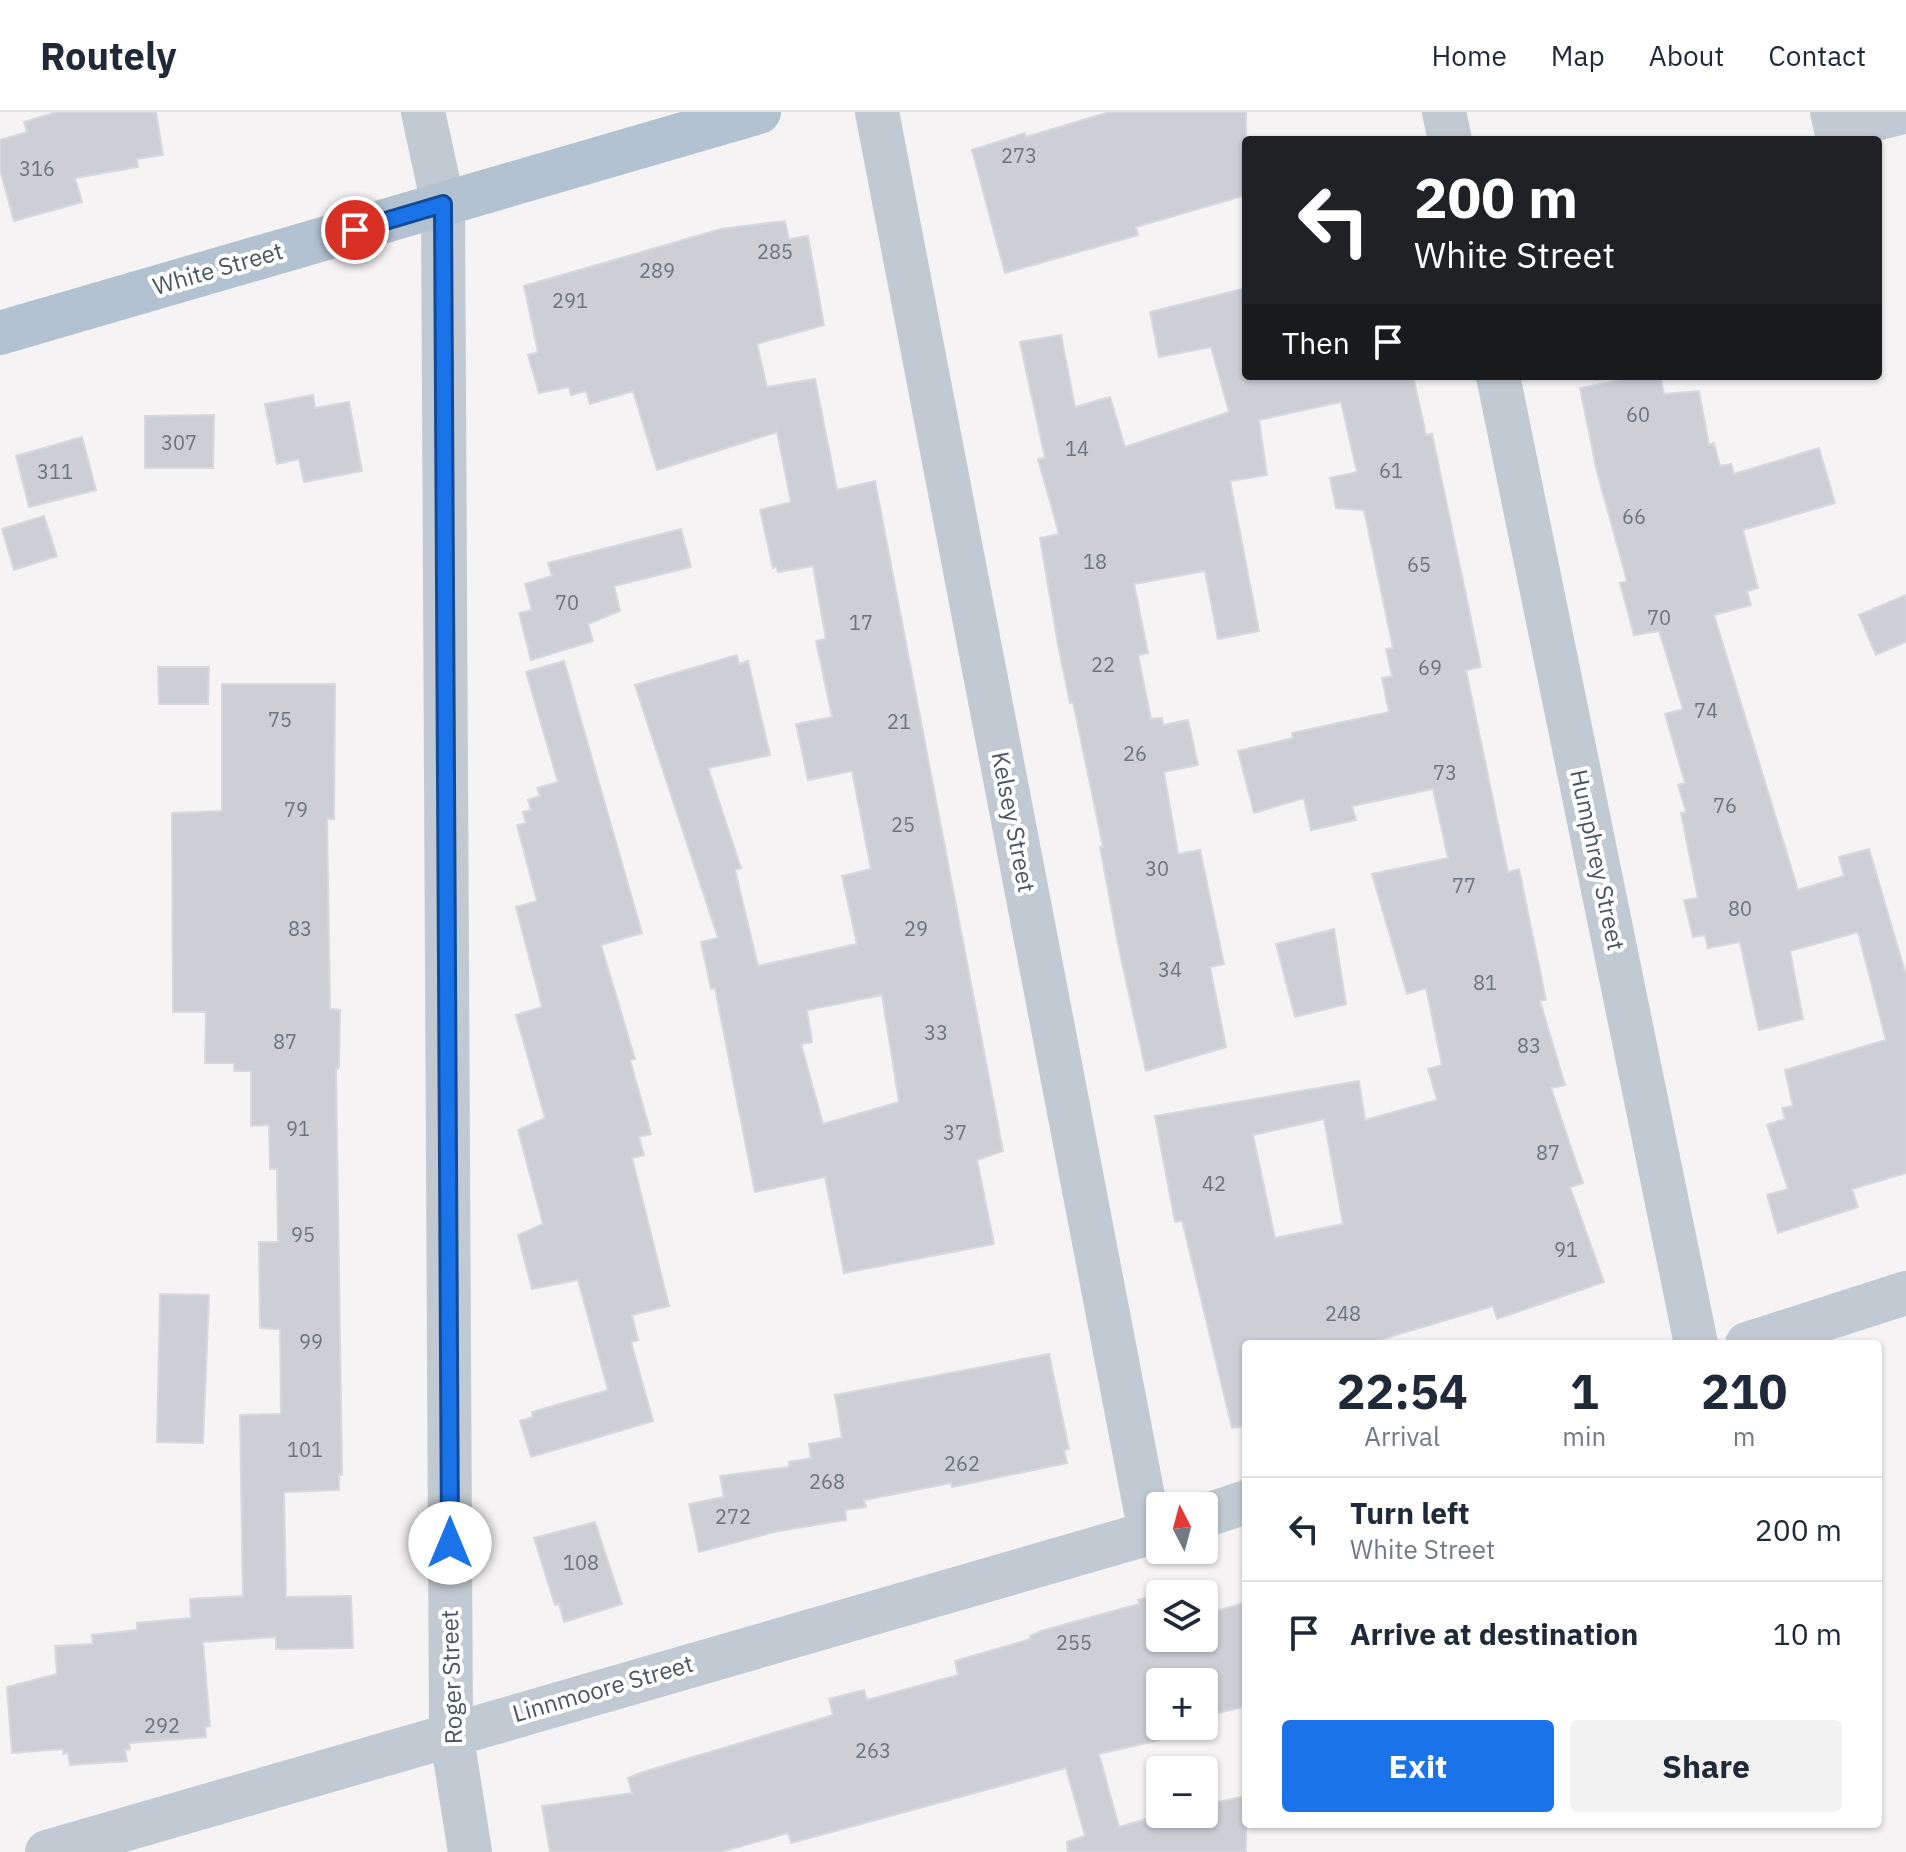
<!DOCTYPE html>
<html lang="en">
<head>
<meta charset="utf-8">
<style>
	body { margin:0; font-family:"IBM Plex Sans",sans-serif; background:#f2f2f3; color:#1f2937; height:100vh; display:flex; flex-direction:column; font-size:30px; white-space:nowrap }
	* { box-sizing:border-box; margin:0 }
	p { font-size:26px; color:#747a83 }
	.icon { flex:none; width:44px; height:44px; fill:none; stroke:currentColor; stroke-width:2; stroke-linecap:round; stroke-linejoin:round }
	.map { position:relative; flex:1; overflow:hidden }
	.sheet { position:absolute; left:1242px; top:1228px; width:640px; height:488px; display:flex; flex-direction:column; background:#fff; border-radius:8px; box-shadow:0 2px 6px #0004 }
	.sheet>* { flex:none }
	.hud { position:absolute; left:1242px; top:24px; width:640px; height:244px; border-radius:8px; box-shadow:0 2px 6px #0004; background:#202124; color:#fff; overflow:hidden }
	.needle { width:52px; rotate:354deg }
	.buttons { position:absolute; left:1146px; top:1380px; display:grid; gap:16px }
	.buttons a { display:grid; place-items:center; width:72px; height:72px; border-radius:8px; background:#fff; box-shadow:0 2px 6px #0004; font-size:40px }
	.pin { position:absolute; display:grid; place-items:center; width:68px; height:68px; color:#fff; margin:-34px; border:4px solid #fff; border-radius:50%; box-shadow:0 2px 8px #0007 }
	.me { position:absolute; width:88px; margin:-44px; rotate:0deg; stroke-linejoin:round; filter:drop-shadow(0 0 6px #0008) }
	.turn { display:flex; align-items:center; gap:28px; height:168px; padding:0 40px; font-size:36px }
	.turn .icon { width:104px; height:104px; stroke-width:2.5 }
	.turn b { display:block; font-size:56px; line-height:68px }
	.then { display:flex; align-items:center; height:76px; padding:0 40px; background:#0003; gap:16px; font-size:30px }
	.eta { display:flex; justify-content:space-evenly; align-items:center; height:136px; text-align:center }
	.eta b { font-size:48px; font-weight:800; line-height:56px }
	.primary-button { display:flex; gap:16px; margin-top:auto; padding:16px 40px }
	.primary-button a { flex:1; height:92px; border-radius:8px; background:#1a73e8; color:#fff; font-size:32px; font-weight:800; line-height:92px; text-align:center }
	.primary-button a+a { background:#f2f2f3; color:#1f2937 }
	ul { padding:0; list-style:none }
	li { display:flex; align-items:center; gap:24px; height:104px; padding:0 40px; border-top:2px solid #e0e1e3 }
	li div { flex:1 }
	li b { display:block; font-size:30px }
	li em { font-style:normal }
	header { display:flex; align-items:center; gap:48px; box-sizing:border-box; height:112px; padding:0 40px; background:#fff; border-bottom:2px solid #e0e1e3 }
	header strong { font-size:38px }
	nav { display:flex; gap:44px; margin-inline-start:auto; font-size:28px }
	.map>svg:first-child { display:block }
	.building { fill:#cdcfd5; stroke:#d7d9de; stroke-width:2; fill-rule:evenodd }
	.lines { fill:none; stroke-linecap:round; stroke-linejoin:round }
	.minor { stroke:#c1cad2; stroke-width:44 }
	.major { stroke:#b3c2d1; stroke-width:44 }
	.route-casing { stroke:#114b97; stroke-width:20 }
	.route { stroke:#1a73e8; stroke-width:14 }
	.labels { text-anchor:middle; stroke-width:8; stroke-linejoin:round; paint-order:stroke }
	.number-label { font-size:20px; fill:#6b747e }
	.street-label { font-size:24px; fill:#4a5661; stroke:#fff }
</style>
</head>
<body>
<header>
<strong>Routely</strong>
<nav><a>Home</a><a>Map</a><a>About</a><a>Contact</a></nav>
</header>
<div class="map">
<svg width="1906" height="1740" viewBox="0 0 1906 1740">
	<rect width="100%" height="100%" fill="#f5f3f3"/>
	<path class="building" d="M 57,0 L 156,0 L 163,43 L 137,47 L 138,55 L 75,66 L 82,90 L 14,109 L 0,58 L 0,28 L 27,20 L 24,10 Z
		M 1110,0 L 1246,0 L 1246,83 L 1136,115 L 1138,123 L 1005,161 L 972,38 L 1025,21 L 1026,25 Z
		M 785,109 L 789,127 L 808,124 L 824,213 L 757,232 L 767,275 L 815,267 L 837,378 L 875,369 L 1003,1039 L 977,1048 L 994,1132 L 844,1161 L 825,1065 L 755,1080 L 715,876 L 711,877 L 701,830 L 718,826 L 635,573 L 737,543 L 739,552 L 748,549 L 770,643 L 708,656 L 741,756 L 735,758 L 758,854 L 857,832 L 842,764 L 871,757 L 852,659 L 808,668 L 796,612 L 832,605 L 816,529 L 826,527 L 813,454 L 778,460 L 776,454 L 773,456 L 760,398 L 791,390 L 777,320 L 657,358 L 633,279 L 590,292 L 586,279 L 571,283 L 569,275 L 539,281 L 528,243 L 538,240 L 524,174 L 721,117 ZM 882,883 L 899,990 L 823,1012 L 801,932 L 812,930 L 807,898 Z
		M 1246,176 L 1246,264 L 1413,264 L 1426,323 L 1432,322 L 1481,555 L 1466,558 L 1508,760 L 1519,757 L 1546,888 L 1540,889 L 1565,973 L 1551,976 L 1583,1071 L 1570,1075 L 1604,1170 L 1497,1207 L 1493,1194 L 1366,1232 L 1246,1232 L 1246,1314 L 1232,1316 L 1182,1108 L 1175,1110 L 1155,1004 L 1359,969 L 1365,1008 L 1437,988 L 1428,957 L 1442,953 L 1426,876 L 1407,882 L 1372,762 L 1448,746 L 1433,677 L 1352,694 L 1356,708 L 1311,718 L 1304,686 L 1254,701 L 1238,639 L 1293,626 L 1292,621 L 1389,600 L 1382,566 L 1392,564 L 1386,537 L 1393,536 L 1364,398 L 1336,396 L 1330,366 L 1357,360 L 1341,290 L 1259,308 L 1267,363 L 1230,369 L 1259,519 L 1218,527 L 1205,459 L 1134,472 L 1148,541 L 1138,543 L 1151,607 L 1162,606 L 1163,613 L 1188,608 L 1198,653 L 1164,660 L 1178,742 L 1200,738 L 1224,852 L 1210,855 L 1226,935 L 1146,959 L 1119,837 L 1100,735 L 1103,735 L 1073,590 L 1070,591 L 1058,533 L 1040,426 L 1059,422 L 1038,347 L 1045,346 L 1020,230 L 1061,223 L 1075,295 L 1110,285 L 1125,335 L 1229,300 L 1211,235 L 1159,245 L 1150,200 ZM 1324,1007 L 1343,1112 L 1275,1126 L 1253,1023 Z
		M 1642,264 L 1660,264 L 1664,282 L 1699,279 L 1709,333 L 1714,331 L 1720,354 L 1731,352 L 1734,362 L 1819,336 L 1835,391 L 1743,418 L 1758,476 L 1747,479 L 1751,493 L 1714,503 L 1798,778 L 1844,764 L 1839,745 L 1869,737 L 1906,863 L 1906,1061 L 1852,1077 L 1858,1095 L 1778,1121 L 1767,1083 L 1788,1077 L 1767,1013 L 1785,1007 L 1782,996 L 1793,994 L 1785,958 L 1886,928 L 1858,820 L 1790,839 L 1803,907 L 1759,918 L 1740,830 L 1708,836 L 1705,823 L 1693,825 L 1684,788 L 1698,786 L 1681,701 L 1686,700 L 1678,673 L 1685,671 L 1665,602 L 1683,597 L 1659,519 L 1634,523 L 1620,471 L 1627,469 L 1597,360 L 1580,276 Z
		M 313,283 L 315,296 L 349,290 L 362,359 L 304,370 L 299,347 L 277,352 L 265,292 Z
		M 214,303 L 213,356 L 145,356 L 145,304 Z
		M 82,325 L 96,378 L 29,395 L 16,344 Z
		M 44,404 L 57,444 L 14,458 L 2,417 Z
		M 681,417 L 691,455 L 614,474 L 620,499 L 588,512 L 593,529 L 531,548 L 519,501 L 532,498 L 525,472 L 552,464 L 548,451 Z
		M 1906,483 L 1906,530 L 1876,543 L 1859,503 Z
		M 564,549 L 642,821 L 601,833 L 635,947 L 630,948 L 651,1022 L 639,1025 L 644,1043 L 632,1046 L 669,1194 L 632,1203 L 638,1228 L 631,1230 L 653,1309 L 531,1345 L 520,1309 L 533,1305 L 532,1300 L 608,1278 L 578,1168 L 532,1177 L 518,1123 L 543,1112 L 518,1018 L 545,1006 L 516,903 L 542,895 L 516,795 L 537,789 L 517,713 L 526,711 L 523,700 L 531,698 L 528,688 L 540,684 L 537,676 L 558,670 L 526,560 Z
		M 158,555 L 209,555 L 208,592 L 159,592 Z
		M 222,572 L 335,572 L 334,707 L 327,707 L 330,897 L 340,898 L 339,955 L 336,958 L 342,1363 L 339,1363 L 339,1378 L 284,1380 L 286,1485 L 351,1484 L 353,1536 L 276,1537 L 276,1525 L 203,1530 L 210,1614 L 205,1615 L 206,1625 L 129,1631 L 130,1637 L 125,1638 L 127,1649 L 70,1653 L 68,1641 L 63,1642 L 63,1637 L 12,1641 L 7,1575 L 57,1562 L 55,1534 L 93,1532 L 92,1523 L 137,1518 L 137,1511 L 191,1506 L 190,1487 L 243,1484 L 240,1303 L 281,1302 L 280,1217 L 260,1216 L 259,1130 L 278,1130 L 277,1057 L 270,1057 L 269,1013 L 251,1014 L 251,959 L 234,959 L 234,951 L 205,951 L 206,900 L 173,900 L 172,701 L 222,699 Z
		M 1334,817 L 1346,892 L 1295,905 L 1276,832 Z
		M 160,1182 L 209,1183 L 203,1331 L 157,1330 Z
		M 1049,1242 L 1069,1337 L 1064,1338 L 1067,1351 L 952,1375 L 951,1371 L 864,1388 L 866,1395 L 845,1398 L 846,1408 L 778,1419 L 699,1440 L 689,1392 L 724,1385 L 720,1364 L 789,1355 L 789,1350 L 811,1346 L 809,1332 L 842,1326 L 835,1283 Z
		M 595,1410 L 622,1492 L 564,1510 L 559,1492 L 555,1493 L 534,1426 Z
		M 1193,1472 L 1196,1482 L 1160,1482 Z
		M 1160,1482 L 1160,1526 L 1204,1526 L 1204,1503 L 1246,1490 L 1246,1594 L 1204,1605 L 1204,1570 L 1160,1570 L 1160,1614 L 1174,1614 L 1160,1618 L 1160,1628 L 1099,1642 L 1119,1715 L 1163,1702 L 1204,1702 L 1204,1693 L 1246,1684 L 1246,1740 L 1068,1740 L 1067,1730 L 1085,1724 L 1066,1656 L 791,1731 L 788,1721 L 721,1740 L 550,1740 L 542,1694 L 632,1681 L 628,1666 L 640,1661 L 833,1603 L 829,1587 L 864,1578 L 867,1588 L 958,1563 L 955,1549 L 1031,1527 L 1030,1524 L 1041,1519 L 1139,1492 L 1138,1488 Z"/>
	<g class="lines">
		<path class="minor" d="M 423,0 L 443,92 L 451,1620 L 470,1740
			M 877,0 L 1150,1421
			M 1444,0 L 1450,28
			M 1832,0 L 1836,17 L 1903,0
			M 1498,264 L 1696,1232
			M 1747,1232 L 1906,1181
			M 1204,1404 L 1246,1390
			M 47,1740 L 1160,1418"/>
		<path class="major" d="M 0,221 L 759,0"/>
	</g>
	<g class="lines">
		<g class="route-casing">
			<path id="route" d="M 355,118 L 443,92 L 450,1431"/>
		</g>
		<use href="#route" class="route"/>
	</g>
	<g class="labels">
		<g class="number-label">
			<text x="1019" y="51">273</text>
			<text x="37" y="64">316</text>
			<text x="775" y="147">285</text>
			<text x="657" y="166">289</text>
			<text x="570" y="196">291</text>
			<text x="1638" y="310">60</text>
			<text x="179" y="338">307</text>
			<text x="1077" y="344">14</text>
			<text x="1391" y="366">61</text>
			<text x="55" y="367">311</text>
			<text x="1634" y="412">66</text>
			<text x="1095" y="457">18</text>
			<text x="1419" y="460">65</text>
			<text x="567" y="498">70</text>
			<text x="1659" y="513">70</text>
			<text x="861" y="518">17</text>
			<text x="1103" y="560">22</text>
			<text x="1430" y="563">69</text>
			<text x="1706" y="606">74</text>
			<text x="280" y="615">75</text>
			<text x="899" y="617">21</text>
			<text x="1135" y="649">26</text>
			<text x="1445" y="668">73</text>
			<text x="1725" y="701">76</text>
			<text x="296" y="705">79</text>
			<text x="903" y="720">25</text>
			<text x="1157" y="764">30</text>
			<text x="1464" y="781">77</text>
			<text x="1740" y="804">80</text>
			<text x="300" y="824">83</text>
			<text x="916" y="824">29</text>
			<text x="1170" y="865">34</text>
			<text x="1485" y="878">81</text>
			<text x="936" y="928">33</text>
			<text x="285" y="937">87</text>
			<text x="1529" y="941">83</text>
			<text x="298" y="1024">91</text>
			<text x="955" y="1028">37</text>
			<text x="1548" y="1048">87</text>
			<text x="1214" y="1079">42</text>
			<text x="303" y="1130">95</text>
			<text x="1566" y="1145">91</text>
			<text x="1343" y="1209">248</text>
			<text x="311" y="1237">99</text>
			<text x="305" y="1345">101</text>
			<text x="962" y="1359">262</text>
			<text x="827" y="1377">268</text>
			<text x="733" y="1412">272</text>
			<text x="581" y="1458">108</text>
			<text x="1074" y="1538">255</text>
			<text x="162" y="1621">292</text>
			<text x="873" y="1646">263</text>
		</g>
		<g class="street-label">
			<text transform="translate(218 157) rotate(-16)" y="8">White Street</text>
			<text transform="translate(1013 710) rotate(79)" y="8">Kelsey Street</text>
			<text transform="translate(1597 748) rotate(78)" y="8">Humphrey Street</text>
			<text transform="translate(452 1565) rotate(-92)" y="8">Roger Street</text>
			<text transform="translate(603 1577) rotate(-16)" y="8">Linnmoore Street</text>
		</g>
	</g>
</svg>
<div class="buttons">
<a><svg class="needle" viewBox="-14 -14 28 28"><path d="M0-13l5 13h-10z" fill="#e53935"/><path d="M0 13l5-13h-10z" fill="#747a83"/></svg></a>
<a><svg class="icon" aria-label="layers" viewBox="0 0 24 24"><path d="M12 4l9 5-9 5-9-5zM3 14l9 5 9-5"/></svg></a>
<a>+</a>
<a>−</a>
</div>
<div class="pin" style="left:355px;top:118px;background:#d93025"><svg class="icon" aria-label="arrive" viewBox="0 0 24 24"><path d="M6 21V4h12l-3 4 3 4H6"/></svg></div>
<svg class="me" style="left:450px;top:1431px" viewBox="-20 -20 40 40"><circle r="19" fill="#fff"/><path d="M0-13L10 11 0 6-10 11z" fill="#1a73e8"/></svg>
<div class="hud">
<div class="turn"><svg class="icon" aria-label="left" viewBox="0 0 24 24"><path d="M17 20v-9H6M10 6l-5 5 5 5"/></svg><div><b>200 m</b>White Street</div></div>
<div class="then">Then<svg class="icon" aria-label="arrive" viewBox="0 0 24 24"><path d="M6 21V4h12l-3 4 3 4H6"/></svg></div>
</div>
<section class="sheet">
<div class="eta">
<div><b>22:54</b><p>Arrival</p></div>
<div><b>1</b><p>min</p></div>
<div><b>210</b><p>m</p></div>
</div>
<ul>
<li><svg class="icon" aria-label="left" viewBox="0 0 24 24"><path d="M17 20v-9H6M10 6l-5 5 5 5"/></svg><div><b>Turn left</b><p>White Street</p></div><em>200 m</em></li>
<li><svg class="icon" aria-label="arrive" viewBox="0 0 24 24"><path d="M6 21V4h12l-3 4 3 4H6"/></svg><div><b>Arrive at destination</b></div><em>10 m</em></li>
</ul>
<div class="primary-button"><a>Exit</a><a>Share</a></div>
</section>
</div>
</body>
</html>
